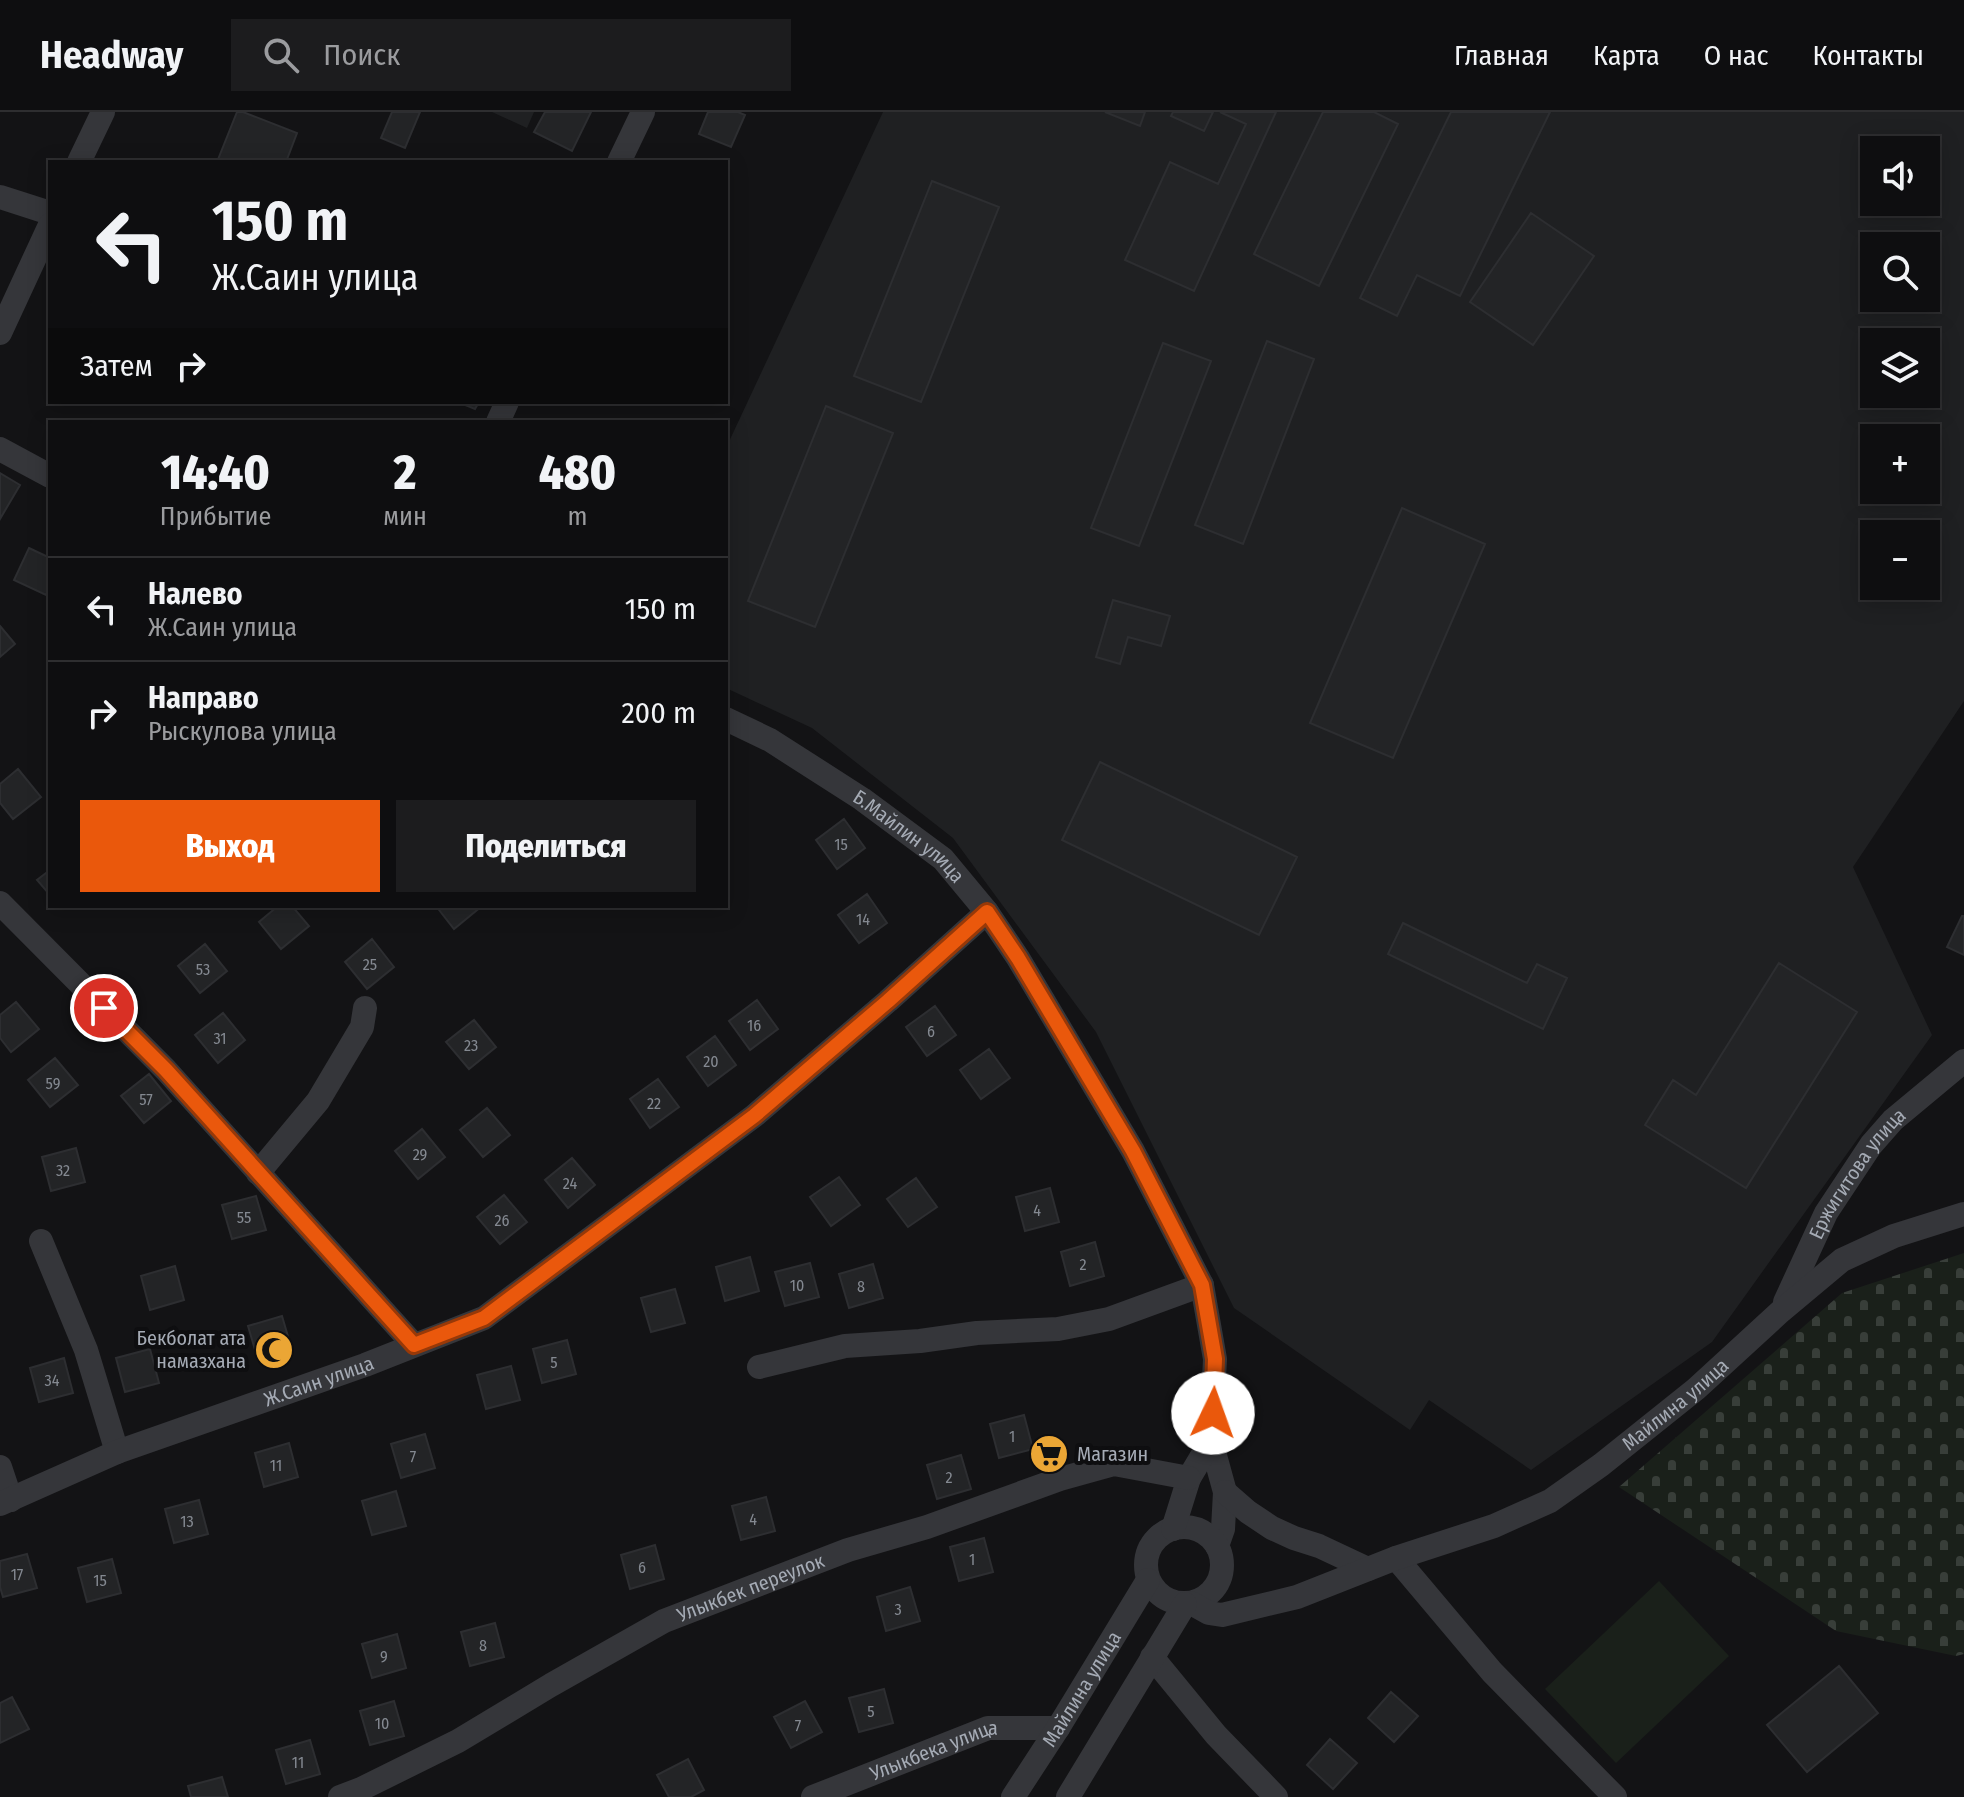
<!DOCTYPE html>
<html lang="ru">
<head>
<meta charset="utf-8">
<style>
	body { margin:0; font-family:"Fira Sans Condensed",sans-serif; background:#1c1c1e; color:#f1f3f6; height:100vh; display:flex; flex-direction:column; font-size:30px; white-space:nowrap }
	* { box-sizing:border-box; margin:0 }
	p { font-size:26px; color:#9b9c9f }
	.icon { flex:none; width:44px; height:44px; fill:none; stroke:currentColor; stroke-width:2; stroke-linecap:round; stroke-linejoin:round }
	.map { position:relative; flex:1; overflow:hidden }
	.details { position:absolute; left:48px; top:308px; width:680px; height:488px; display:flex; flex-direction:column; background:#0e0e10; border-radius:0px; box-shadow:0 4px 20px #0003,0 0 0 2px #2e2e30 }
	.details>* { flex:none }
	.banner { position:absolute; left:48px; top:48px; width:680px; height:244px; border-radius:0px; box-shadow:0 4px 20px #0003,0 0 0 2px #2e2e30; background:#0e0e10; color:#f1f3f6; overflow:hidden }
	.tools { position:absolute; left:1860px; top:24px; display:grid; gap:16px }
	.tools a { display:grid; place-items:center; width:80px; height:80px; border-radius:0px; background:#0e0e10; box-shadow:0 4px 20px #0003,0 0 0 2px #2e2e30; font-size:40px }
	.pin { position:absolute; display:grid; place-items:center; width:68px; height:68px; color:#fff; margin:-34px; border:4px solid #fff; border-radius:50%; box-shadow:0 2px 8px #0007 }
	.me { position:absolute; width:88px; margin:-44px; rotate:3deg; stroke-linejoin:round; filter:drop-shadow(0 0 6px #0008) }
	.turn { display:flex; align-items:center; gap:28px; height:168px; padding:0 32px; font-size:36px }
	.turn .icon { width:104px; height:104px; stroke-width:2.5 }
	.turn b { display:block; font-size:56px; line-height:68px }
	.then { display:flex; align-items:center; height:76px; padding:0 32px; background:#0003; gap:16px; font-size:30px }
	.eta { display:flex; justify-content:space-evenly; align-items:center; height:136px; text-align:center }
	.eta b { font-size:48px; font-weight:800; line-height:56px }
	.primary-button { display:flex; gap:16px; margin-top:auto; padding:16px 32px }
	.primary-button a { flex:1; height:92px; border-radius:0px; background:#ea580c; color:#fff; font-size:32px; font-weight:800; line-height:92px; text-align:center }
	.primary-button a+a { background:#1c1c1e; color:#f1f3f6 }
	ul { padding:0; list-style:none }
	li { display:flex; align-items:center; gap:24px; height:104px; padding:0 32px; border-top:2px solid #2e2e30 }
	li div { flex:1 }
	li b { display:block; font-size:30px }
	li em { font-style:normal }
	header { display:flex; align-items:center; gap:48px; box-sizing:border-box; height:112px; padding:0 40px; background:#0e0e10; border-bottom:2px solid #2e2e30 }
	header strong { font-size:38px }
	nav { display:flex; gap:44px; margin-inline-start:auto; font-size:28px }
	.search { width:560px; height:72px; background:#1c1c1e; display:flex; align-items:center; gap:20px; box-sizing:border-box; padding:0 28px; border-radius:0px; color:#9b9c9f; font-size:30px }
	.map>svg:first-child { display:block }
	.built { fill:#1f2022; fill-rule:evenodd }
	.cemetery { fill:url(#cemetery-stones) }
	.pitch { fill:#1a201a }
	.building { fill:#232426; stroke:#2d2e31; stroke-width:2 }
	.lines { fill:none; stroke-linecap:round; stroke-linejoin:round }
	.minor { stroke:#35363a; stroke-width:24 }
	.route-casing { stroke:#983908; stroke-width:20 }
	.route { stroke:#ea580c; stroke-width:14 }
	.labels { text-anchor:middle; stroke-width:8; stroke-linejoin:round; paint-order:stroke }
	.number-label { font-size:16px; fill:#848991 }
	.street-label { font-size:20px; fill:#a5abb5; stroke:#0e0e10 }
	.poi-label { font-size:20px; fill:#a5abb5; stroke:#0e0e10; text-anchor:end }
</style>
</head>
<body>
<header>
<strong>Headway</strong>
<div class="search"><svg class="icon" aria-label="search" viewBox="0 0 24 24"><circle cx="10" cy="10" r="6"/><path d="M15 15l6 6"/></svg>Поиск</div>
<nav><a>Главная</a><a>Карта</a><a>О нас</a><a>Контакты</a></nav>
</header>
<div class="map">
<svg width="1964" height="1685" viewBox="0 0 1964 1685">
	<defs>
		<pattern id="cemetery-stones" width="16" height="16" patternUnits="userSpaceOnUse" patternTransform="scale(2)"><rect width="16" height="16" fill="#1a201a"/><path d="M2 7V4a2 2 0 0 1 4 0v3zM10 15v-3a2 2 0 0 1 4 0v3z" fill="#383e39"/></pattern>
	</defs>
	<rect width="100%" height="100%" fill="#131315"/>
	<path class="built" d="M 492,0 L 534,0 L 527,16 Z
		M 883,0 L 1964,0 L 1964,589 L 1853,755 L 1932,923 L 1712,1230 L 1531,1358 L 1429,1288 L 1410,1318 L 1234,1196 L 1096,920 L 953,726 L 812,616 L 726,576 L 726,336 ZM 1874,38 L 1926,38 L 1926,90 L 1874,90 ZM 1874,134 L 1926,134 L 1926,186 L 1874,186 ZM 1874,230 L 1926,230 L 1926,282 L 1874,282 ZM 1874,326 L 1926,326 L 1926,378 L 1874,378 ZM 1874,422 L 1926,422 L 1926,474 L 1874,474 Z"/>
	<path class="cemetery" d="M 1964,1141 L 1964,1542 L 1956,1544 L 1836,1519 L 1619,1375 L 1842,1181 Z"/>
	<path class="pitch" d="M 1659,1469 L 1729,1544 L 1616,1651 L 1545,1577 Z"/>
	<path class="building" d="M 237,0 L 243,0 L 297,21 L 286,50 L 217,50 Z
		M 392,0 L 420,0 L 405,36 L 381,26 Z
		M 545,0 L 591,0 L 572,39 L 534,20 Z
		M 708,0 L 738,0 L 745,3 L 731,35 L 699,22 Z
		M 1105,0 L 1145,0 L 1140,14 Z
		M 1173,0 L 1213,0 L 1204,19 L 1171,4 Z
		M 1220,0 L 1276,0 L 1194,179 L 1125,148 L 1170,50 L 1218,72 L 1246,12 Z
		M 1323,0 L 1374,0 L 1398,12 L 1319,174 L 1254,142 Z
		M 1451,0 L 1550,0 L 1460,184 L 1417,163 L 1397,204 L 1360,186 Z
		M 932,69 L 999,95 L 921,290 L 854,264 Z
		M 1531,101 L 1594,144 L 1533,233 L 1470,190 Z
		M 1267,229 L 1314,247 L 1243,432 L 1195,413 Z
		M 1163,231 L 1211,249 L 1139,434 L 1091,416 Z
		M 458,290 L 479,290 L 475,297 Z
		M 826,294 L 893,321 L 815,515 L 748,489 Z
		M 0,361 L 20,373 L 0,407 Z
		M 1402,396 L 1485,432 L 1393,646 L 1310,611 Z
		M 29,436 L 50,446 L 50,475 L 46,483 L 14,468 Z
		M 1113,488 L 1170,504 L 1161,534 L 1128,525 L 1120,552 L 1096,545 Z
		M 0,514 L 15,532 L 0,545 Z
		M 1100,650 L 1297,745 L 1259,823 L 1062,728 Z
		M 18,657 L 41,685 L 13,707 L 0,691 L 0,672 Z
		M 844,707 L 865,736 L 837,757 L 816,728 Z
		M 50,758 L 50,783 L 37,768 Z
		M 867,782 L 887,811 L 859,831 L 838,803 Z
		M 278,794 L 292,794 L 309,814 L 281,837 L 259,810 Z
		M 436,794 L 482,794 L 454,817 Z
		M 1962,804 L 1964,804 L 1964,843 L 1947,835 Z
		M 1403,811 L 1527,871 L 1537,852 L 1567,866 L 1543,917 L 1388,842 Z
		M 372,827 L 394,855 L 367,877 L 345,850 Z
		M 205,832 L 227,859 L 200,881 L 178,854 Z
		M 1779,851 L 1857,900 L 1746,1076 L 1645,1013 L 1673,968 L 1696,983 Z
		M 757,888 L 778,917 L 750,938 L 729,909 Z
		M 16,890 L 39,917 L 11,940 L 0,926 L 0,903 Z
		M 935,894 L 956,923 L 927,944 L 906,915 Z
		M 223,901 L 245,928 L 218,951 L 195,923 Z
		M 474,908 L 496,935 L 469,957 L 446,930 Z
		M 715,924 L 736,953 L 708,974 L 687,945 Z
		M 989,937 L 1010,966 L 981,987 L 960,958 Z
		M 55,946 L 78,973 L 50,995 L 28,968 Z
		M 149,962 L 171,989 L 144,1011 L 121,984 Z
		M 658,967 L 679,995 L 650,1016 L 630,987 Z
		M 487,996 L 510,1023 L 483,1045 L 460,1018 Z
		M 422,1017 L 445,1045 L 418,1067 L 395,1039 Z
		M 76,1036 L 85,1070 L 51,1079 L 42,1045 Z
		M 572,1046 L 595,1073 L 568,1096 L 545,1068 Z
		M 839,1065 L 860,1093 L 831,1114 L 810,1085 Z
		M 916,1066 L 937,1095 L 908,1115 L 887,1087 Z
		M 1050,1076 L 1059,1110 L 1025,1119 L 1016,1085 Z
		M 504,1083 L 527,1110 L 500,1132 L 477,1105 Z
		M 256,1084 L 266,1118 L 232,1127 L 222,1093 Z
		M 1095,1130 L 1104,1164 L 1070,1174 L 1061,1140 Z
		M 750,1145 L 759,1179 L 725,1189 L 716,1155 Z
		M 810,1151 L 819,1185 L 785,1194 L 775,1160 Z
		M 873,1152 L 883,1186 L 849,1196 L 839,1162 Z
		M 175,1154 L 184,1188 L 150,1198 L 141,1164 Z
		M 675,1177 L 685,1211 L 651,1220 L 641,1186 Z
		M 282,1204 L 292,1238 L 258,1248 L 248,1214 Z
		M 567,1228 L 576,1262 L 542,1271 L 533,1237 Z
		M 150,1237 L 159,1271 L 125,1280 L 116,1246 Z
		M 64,1246 L 73,1281 L 39,1290 L 30,1256 Z
		M 511,1254 L 520,1288 L 486,1297 L 477,1263 Z
		M 1024,1303 L 1033,1337 L 999,1346 L 990,1312 Z
		M 425,1322 L 435,1356 L 401,1366 L 391,1332 Z
		M 289,1331 L 298,1365 L 264,1375 L 255,1341 Z
		M 961,1343 L 971,1377 L 937,1387 L 927,1353 Z
		M 396,1379 L 406,1414 L 372,1423 L 362,1389 Z
		M 766,1385 L 775,1419 L 741,1428 L 732,1394 Z
		M 199,1388 L 208,1422 L 174,1431 L 165,1397 Z
		M 984,1426 L 993,1460 L 959,1469 L 950,1435 Z
		M 655,1433 L 664,1467 L 630,1477 L 621,1443 Z
		M 27,1442 L 37,1476 L 3,1485 L 0,1475 L 0,1449 Z
		M 112,1447 L 121,1481 L 87,1490 L 78,1456 Z
		M 910,1475 L 920,1509 L 886,1519 L 877,1485 Z
		M 495,1511 L 504,1545 L 470,1554 L 461,1520 Z
		M 397,1522 L 406,1556 L 372,1566 L 362,1532 Z
		M 1839,1554 L 1878,1601 L 1807,1660 L 1767,1613 Z
		M 884,1577 L 893,1611 L 859,1620 L 849,1586 Z
		M 1391,1580 L 1418,1604 L 1394,1630 L 1368,1606 Z
		M 12,1585 L 29,1617 L 0,1631 L 0,1591 Z
		M 394,1589 L 404,1624 L 370,1633 L 360,1599 Z
		M 805,1589 L 822,1620 L 791,1636 L 774,1605 Z
		M 1330,1627 L 1357,1651 L 1333,1677 L 1307,1653 Z
		M 310,1628 L 320,1662 L 286,1672 L 276,1638 Z
		M 688,1647 L 704,1678 L 691,1685 L 669,1685 L 657,1663 Z
		M 222,1665 L 228,1685 L 191,1685 L 188,1674 Z"/>
	<g class="lines">
		<g class="minor">
			<path d="M 79,50 L 103,0"/>
			<path d="M 619,50 L 643,0"/>
			<path d="M 0,85 L 50,101"/>
			<path d="M 0,221 L 50,113"/>
			<path d="M 498,310 L 507,290"/>
			<path d="M 0,337 L 50,364"/>
			<path id="s1" d="M 726,607 L 770,628 L 862,687 L 943,747 L 987,800 L 1018,846 L 1133,1039 L 1202,1173 L 1215,1247 L 1211,1329 L 1225,1380 L 1223,1417 L 1217,1434"/>
			<path d="M 0,791 L 166,958 L 414,1233"/>
			<path d="M 258,1061 L 318,989 L 362,915 L 365,896"/>
			<path d="M 41,1129 L 86,1238 L 117,1340"/>
			<path id="s2" d="M 1785,1190 L 1826,1101 L 1871,1033 L 1893,1008 L 1964,949"/>
			<path d="M 759,1255 L 845,1234 L 920,1229 L 977,1221 L 1058,1217 L 1109,1207 L 1202,1173"/>
			<path d="M 0,1355 L 11,1388"/>
			<path d="M 1225,1380 L 1248,1400 L 1272,1416 L 1294,1426 L 1319,1434 L 1368,1457"/>
			<path id="s3" d="M 0,1392 L 117,1340 L 365,1253 L 484,1206 L 754,1004 L 888,889 L 987,800"/>
			<circle cx="1184" cy="1453" r="38"/>
			<path d="M 1173,1417 L 1189,1366 L 1211,1329"/>
			<path d="M 1396,1446 L 1492,1560 L 1615,1685"/>
			<path id="s4" d="M 1191,1491 L 1209,1501 L 1222,1503 L 1297,1485 L 1396,1446 L 1494,1414 L 1550,1389 L 1601,1353 L 1696,1277 L 1781,1199 L 1842,1148 L 1894,1124 L 1964,1102"/>
			<path d="M 1152,1545 L 1216,1623 L 1276,1685"/>
			<path id="s5" d="M 340,1685 L 361,1677 L 458,1629 L 551,1573 L 664,1509 L 848,1438 L 927,1415 L 1060,1367 L 1114,1352 L 1189,1366"/>
			<path id="s6" d="M 813,1685 L 988,1616 L 1058,1616"/>
			<path id="s7" d="M 1013,1685 L 1058,1616 L 1148,1468"/>
			<path d="M 1068,1685 L 1185,1492"/>
		</g>
	</g>
	<g class="lines">
		<g class="route-casing">
			<path id="route" d="M 104,896 L 166,958 L 414,1233 L 484,1206 L 754,1004 L 888,889 L 987,800 L 1018,846 L 1133,1039 L 1202,1173 L 1215,1247 L 1213,1301"/>
		</g>
		<use href="#route" class="route"/>
	</g>
	<defs>
		<g id="mosque-disc" transform="scale(2)"><circle r="9.5" fill="#eba635" stroke="#0e0e10"/><path d="M3.5-4.9A6 6 0 1 0 3.5 4.9A5 5 0 1 1 3.5-4.9Z" fill="#111"/></g>
		<g id="supermarket-disc" transform="scale(2)"><circle r="9.5" fill="#eba635" stroke="#0e0e10"/><path d="M-6-5.5h2.5l.6 2H6L4.5 2H-2.5L-4.4-4H-6ZM-1.5 3.2a1.3 1.3 0 1 0 .1 0ZM3 3.2a1.3 1.3 0 1 0 .1 0Z" fill="#111"/></g>
	</defs>
	<g fill-rule="evenodd">
		<use href="#mosque-disc" x="274" y="1238"/>
		<use href="#supermarket-disc" x="1049" y="1342"/>
	</g>
	<g class="labels">
		<g class="number-label">
			<text x="841" y="738">15</text>
			<text x="863" y="813">14</text>
			<text x="370" y="858">25</text>
			<text x="203" y="863">53</text>
			<text x="754" y="919">16</text>
			<text x="931" y="925">6</text>
			<text x="220" y="932">31</text>
			<text x="471" y="939">23</text>
			<text x="711" y="955">20</text>
			<text x="53" y="977">59</text>
			<text x="146" y="993">57</text>
			<text x="654" y="997">22</text>
			<text x="420" y="1048">29</text>
			<text x="63" y="1064">32</text>
			<text x="570" y="1077">24</text>
			<text x="1037" y="1104">4</text>
			<text x="244" y="1111">55</text>
			<text x="502" y="1114">26</text>
			<text x="1083" y="1158">2</text>
			<text x="797" y="1179">10</text>
			<text x="861" y="1180">8</text>
			<text x="554" y="1256">5</text>
			<text x="52" y="1274">34</text>
			<text x="1012" y="1330">1</text>
			<text x="413" y="1350">7</text>
			<text x="276" y="1359">11</text>
			<text x="949" y="1371">2</text>
			<text x="753" y="1413">4</text>
			<text x="187" y="1415">13</text>
			<text x="972" y="1453">1</text>
			<text x="642" y="1461">6</text>
			<text x="17" y="1468">17</text>
			<text x="100" y="1474">15</text>
			<text x="898" y="1503">3</text>
			<text x="483" y="1539">8</text>
			<text x="384" y="1550">9</text>
			<text x="871" y="1605">5</text>
			<text x="382" y="1617">10</text>
			<text x="798" y="1619">7</text>
			<text x="298" y="1656">11</text>
		</g>
		<g class="street-label">
			<text dy="7" stroke="none"><textPath href="#s1" startOffset="218">Б.Майлин улица</textPath></text>
			<text dy="7" stroke="none"><textPath href="#s2" startOffset="148">Ержигитова улица</textPath></text>
			<text dy="7" stroke="none"><textPath href="#s3" startOffset="342">Ж.Саин улица</textPath></text>
			<text dy="7" stroke="none"><textPath href="#s4" startOffset="540">Майлина улица</textPath></text>
			<text dy="7" stroke="none"><textPath href="#s5" startOffset="462">Улыкбек переулок</textPath></text>
			<text dy="7" stroke="none"><textPath href="#s7" startOffset="128">Майлина улица</textPath></text>
			<text dy="7" stroke="none"><textPath href="#s6" startOffset="130">Улыкбека улица</textPath></text>
		</g>
		<g class="poi-label">
			<text x="246" y="1233">Бекболат ата<tspan x="246" dy="23">намазхана</tspan></text>
			<text x="1077" y="1349" text-anchor="start">Магазин</text>
		</g>
	</g>
</svg>
<div class="tools">
<a><svg class="icon" aria-label="sound" viewBox="0 0 24 24"><path d="M4 9h4l5-4v14l-5-4H4zM17 9q2 3 0 6"/></svg></a>
<a><svg class="icon" aria-label="search" viewBox="0 0 24 24"><circle cx="10" cy="10" r="6"/><path d="M15 15l6 6"/></svg></a>
<a><svg class="icon" aria-label="layers" viewBox="0 0 24 24"><path d="M12 4l9 5-9 5-9-5zM3 14l9 5 9-5"/></svg></a>
<a>+</a>
<a>−</a>
</div>
<div class="pin" style="left:104px;top:896px;background:#d93025"><svg class="icon" aria-label="arrive" viewBox="0 0 24 24"><path d="M6 21V4h12l-3 4 3 4H6"/></svg></div>
<svg class="me" style="left:1213px;top:1301px" viewBox="-20 -20 40 40"><circle r="19" fill="#fff"/><path d="M0-13L10 11 0 6-10 11z" fill="#ea580c"/></svg>
<div class="banner">
<div class="turn"><svg class="icon" aria-label="left" viewBox="0 0 24 24"><path d="M17 20v-9H6M10 6l-5 5 5 5"/></svg><div><b>150 m</b>Ж.Саин улица</div></div>
<div class="then">Затем<svg class="icon" aria-label="right" viewBox="0 0 24 24"><path d="M7 20v-9h11M14 6l5 5-5 5"/></svg></div>
</div>
<section class="details">
<div class="eta">
<div><b>14:40</b><p>Прибытие</p></div>
<div><b>2</b><p>мин</p></div>
<div><b>480</b><p>m</p></div>
</div>
<ul>
<li><svg class="icon" aria-label="left" viewBox="0 0 24 24"><path d="M17 20v-9H6M10 6l-5 5 5 5"/></svg><div><b>Налево</b><p>Ж.Саин улица</p></div><em>150 m</em></li>
<li><svg class="icon" aria-label="right" viewBox="0 0 24 24"><path d="M7 20v-9h11M14 6l5 5-5 5"/></svg><div><b>Направо</b><p>Рыскулова улица</p></div><em>200 m</em></li>
</ul>
<div class="primary-button"><a>Выход</a><a>Поделиться</a></div>
</section>
</div>
</body>
</html>
